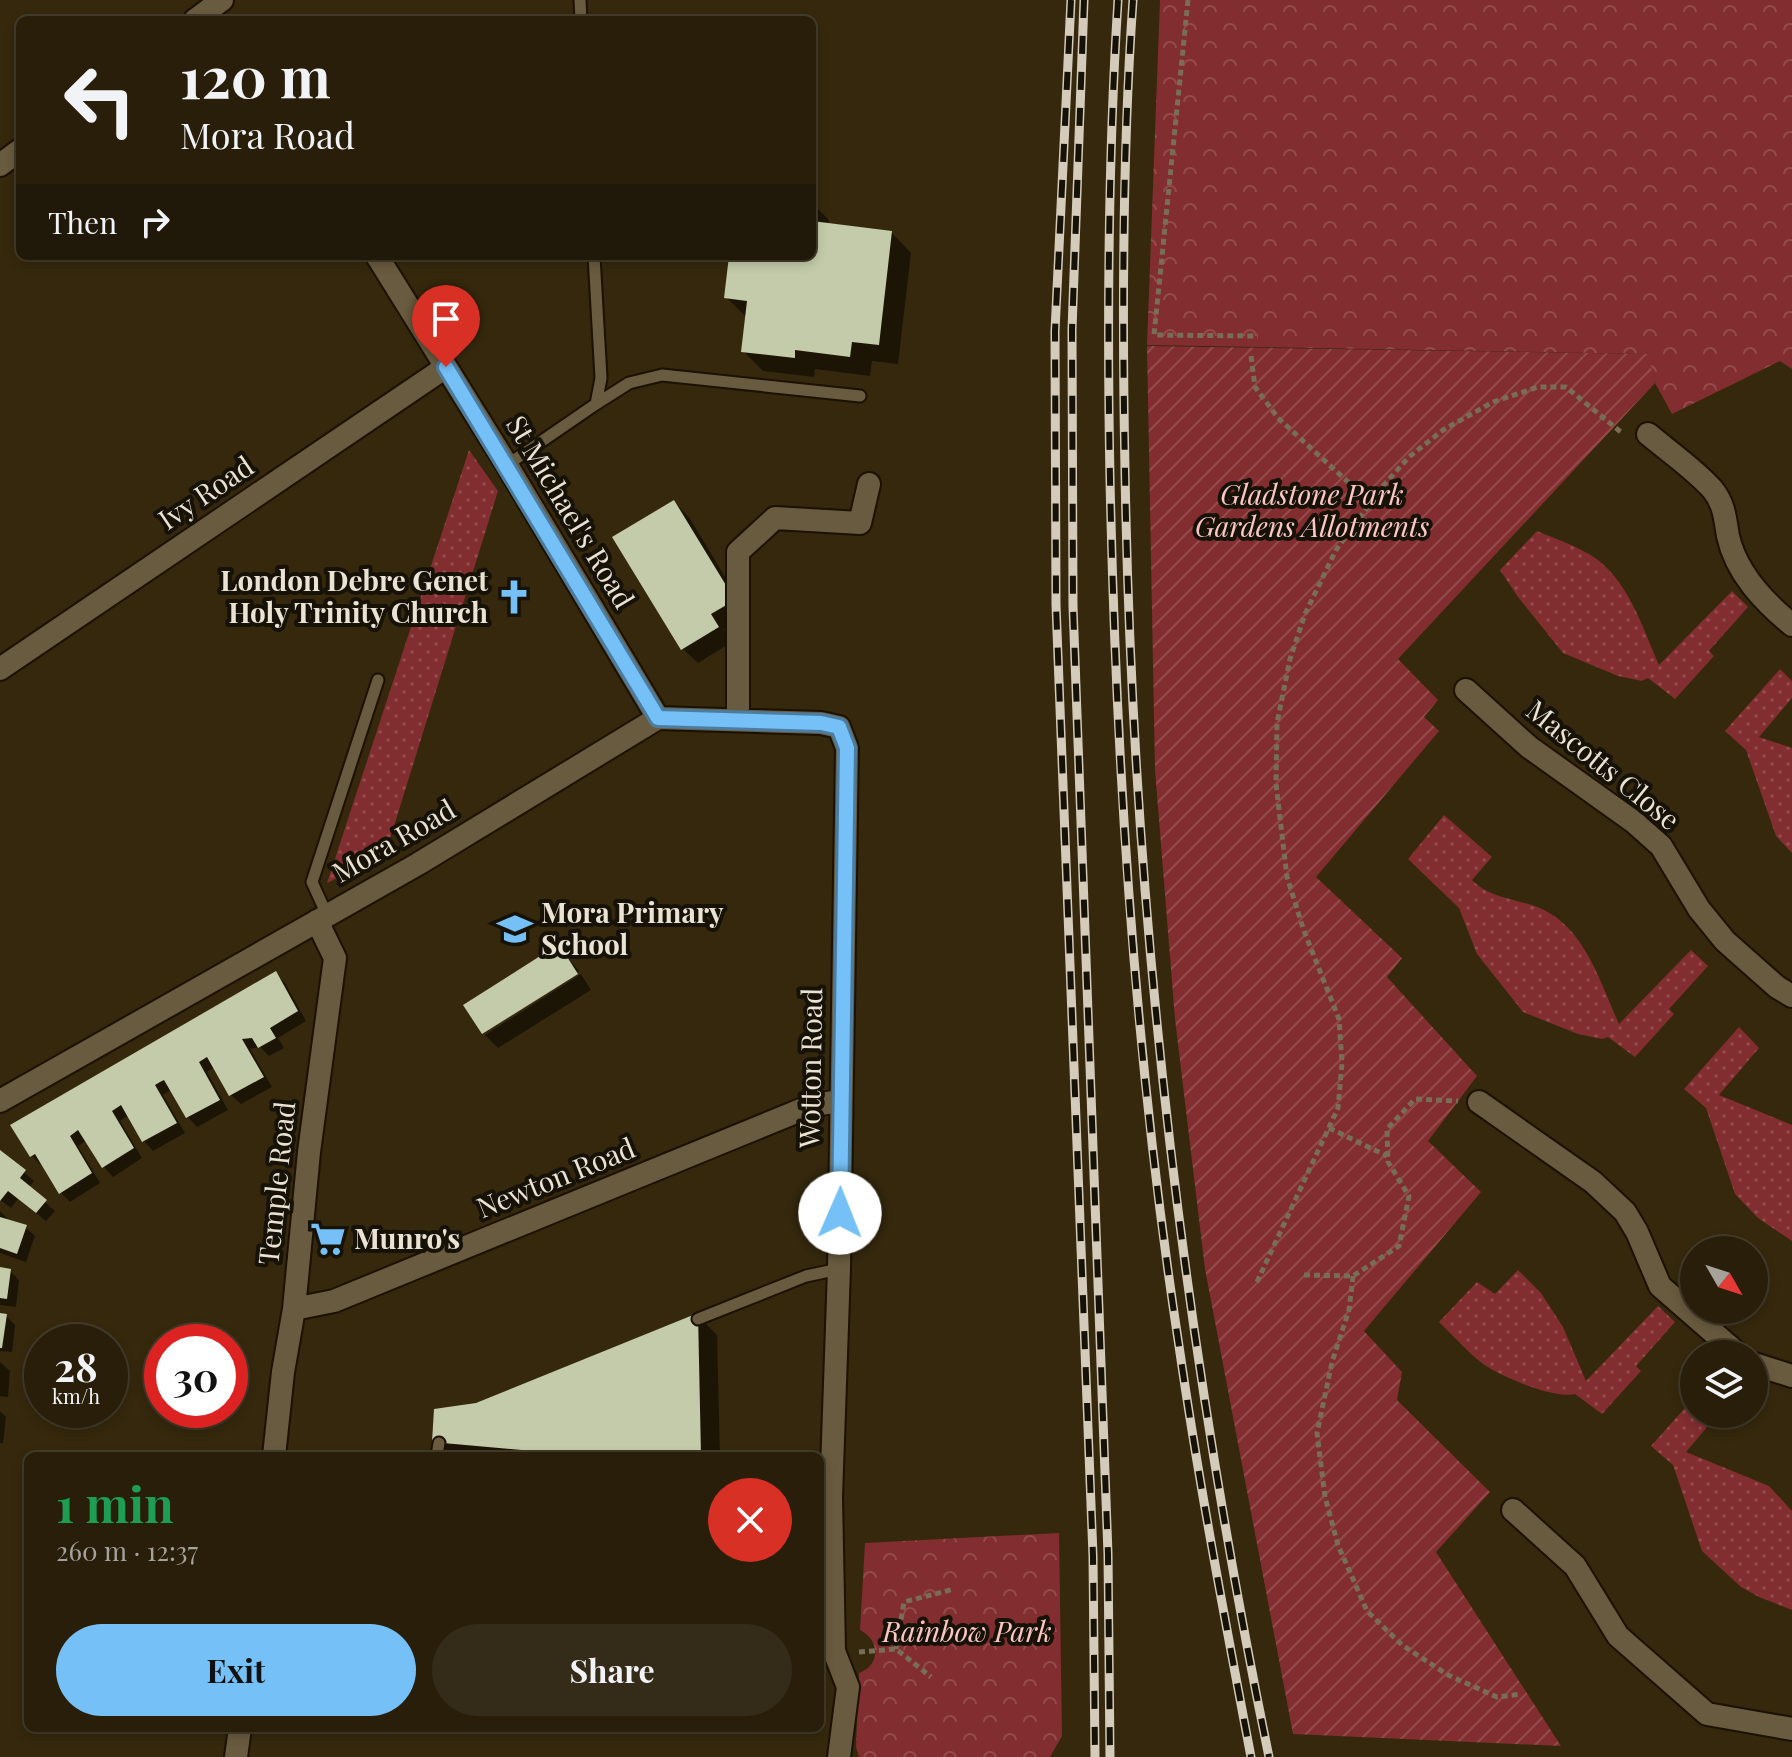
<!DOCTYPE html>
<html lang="en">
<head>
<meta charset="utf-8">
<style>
	body { margin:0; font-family:"Playfair Display",serif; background:#342b18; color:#f1f3f6; height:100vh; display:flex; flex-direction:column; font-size:30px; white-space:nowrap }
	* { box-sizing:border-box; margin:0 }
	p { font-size:26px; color:#a5a29c }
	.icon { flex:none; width:44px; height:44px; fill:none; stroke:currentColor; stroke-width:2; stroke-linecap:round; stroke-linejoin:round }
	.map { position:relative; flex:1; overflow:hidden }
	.details { position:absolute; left:24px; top:1452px; width:800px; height:280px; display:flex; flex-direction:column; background:#281e0a; border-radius:12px; box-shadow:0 4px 12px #0003,0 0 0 2px #443c2b }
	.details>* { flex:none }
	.banner { position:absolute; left:16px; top:16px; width:800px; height:244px; border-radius:12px; box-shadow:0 4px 12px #0003,0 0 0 2px #443c2b; background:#281e0a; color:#f1f3f6; overflow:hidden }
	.needle { width:52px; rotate:129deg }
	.fabs { position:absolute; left:1680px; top:1236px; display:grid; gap:16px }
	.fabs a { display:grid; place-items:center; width:88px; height:88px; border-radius:50%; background:#281e0a; box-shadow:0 4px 12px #0003,0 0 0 2px #443c2b; font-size:40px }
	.speed { position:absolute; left:24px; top:1324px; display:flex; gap:16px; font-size:40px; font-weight:700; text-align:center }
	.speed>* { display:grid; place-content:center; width:104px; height:104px; border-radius:50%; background:#281e0a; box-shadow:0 4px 12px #0003,0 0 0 2px #443c2b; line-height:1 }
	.speed small { font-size:20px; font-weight:400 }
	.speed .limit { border:12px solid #d22; background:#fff; color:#111 }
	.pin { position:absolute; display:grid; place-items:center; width:68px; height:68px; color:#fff; margin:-82px -34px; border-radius:50% 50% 50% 0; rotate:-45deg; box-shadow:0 0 8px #0007 }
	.pin .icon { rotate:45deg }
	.me { position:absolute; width:88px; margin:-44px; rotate:1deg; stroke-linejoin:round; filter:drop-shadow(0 0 6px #0008) }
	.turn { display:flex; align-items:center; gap:28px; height:168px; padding:0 32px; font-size:36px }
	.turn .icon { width:104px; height:104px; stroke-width:2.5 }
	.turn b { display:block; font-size:56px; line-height:68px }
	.then { display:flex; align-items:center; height:76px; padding:0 32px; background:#0003; gap:16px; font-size:30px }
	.round { display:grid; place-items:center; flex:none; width:84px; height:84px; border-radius:42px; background:#342b18 }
	.overview { display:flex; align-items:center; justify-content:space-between; height:136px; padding:0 32px }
	h1 { font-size:48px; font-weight:700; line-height:60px; color:#1e9e55 }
	.action { display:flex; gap:16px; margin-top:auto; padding:16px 32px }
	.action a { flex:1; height:92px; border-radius:48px; background:#75c0f6; color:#111; font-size:32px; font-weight:700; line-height:92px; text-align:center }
	.action a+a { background:#342b18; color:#f1f3f6 }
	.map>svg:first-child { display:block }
	.grass { fill:url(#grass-dots) }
	.park { fill:url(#park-crowns) }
	.garden { fill:url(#garden-furrows) }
	.shadow { fill:#0007 }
	.building { fill:#c4cbaa }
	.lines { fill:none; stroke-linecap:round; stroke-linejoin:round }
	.service-casing { stroke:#1c1100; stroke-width:15 }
	.minor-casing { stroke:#1c1100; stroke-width:26 }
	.path { stroke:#786d56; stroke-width:5; stroke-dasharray:6 4; stroke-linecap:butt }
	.service { stroke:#695b3f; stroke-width:11 }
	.minor { stroke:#695b3f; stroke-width:22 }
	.rail-casing { stroke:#d4cbba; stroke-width:9 }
	.rail { stroke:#171207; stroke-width:6; stroke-dasharray:18; stroke-linecap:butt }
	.route-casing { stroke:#4c7da0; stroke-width:20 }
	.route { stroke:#75c0f6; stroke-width:14 }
	.labels { text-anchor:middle; stroke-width:8; stroke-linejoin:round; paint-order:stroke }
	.street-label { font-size:28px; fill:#eae2d2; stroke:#171207 }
	.park-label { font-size:28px; font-style:italic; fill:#fbc7c4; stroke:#171207 }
	.poi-label { font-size:28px; font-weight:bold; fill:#eae2d2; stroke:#171207; text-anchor:start }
</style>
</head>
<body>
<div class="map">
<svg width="1792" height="1757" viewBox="0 0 1792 1757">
	<defs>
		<pattern id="grass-dots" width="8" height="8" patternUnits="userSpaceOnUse" patternTransform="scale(2)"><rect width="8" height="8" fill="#822d2f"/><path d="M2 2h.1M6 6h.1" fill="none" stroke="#944b4c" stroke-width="1.8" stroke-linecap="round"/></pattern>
		<pattern id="park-crowns" width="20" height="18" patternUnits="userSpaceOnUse" patternTransform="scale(2)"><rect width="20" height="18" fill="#822d2f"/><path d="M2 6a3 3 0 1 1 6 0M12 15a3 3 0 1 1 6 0" fill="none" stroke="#944b4c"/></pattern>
		<pattern id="garden-furrows" width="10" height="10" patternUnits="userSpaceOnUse" patternTransform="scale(2)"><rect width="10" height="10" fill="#822d2f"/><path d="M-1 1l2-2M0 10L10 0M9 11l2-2" fill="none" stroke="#944b4c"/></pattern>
	</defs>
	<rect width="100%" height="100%" fill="#35280d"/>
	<path class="grass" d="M 469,450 L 498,491 L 385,855 L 327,883 Z
		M 1537,531 C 1554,538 1573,545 1589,554 C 1628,577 1642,627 1659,665 L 1732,591 L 1748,607 L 1709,651 L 1714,656 L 1675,699 L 1648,678 L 1642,681 L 1618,676 L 1563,653 L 1518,597 L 1500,570 Z
		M 1780,669 L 1792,681 L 1792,698 L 1759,737 L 1792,748 L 1792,853 L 1776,836 L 1746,750 L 1725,731 Z
		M 1444,815 L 1492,857 L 1472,880 C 1493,902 1527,898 1551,914 C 1588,937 1602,987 1619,1024 L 1691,950 L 1708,966 L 1669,1009 L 1674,1014 L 1635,1057 L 1608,1037 L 1602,1039 L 1578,1034 L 1523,1012 L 1477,954 L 1459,908 L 1408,859 Z
		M 1739,1027 L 1759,1048 L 1719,1095 L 1792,1125 L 1792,1241 L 1758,1218 L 1735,1194 L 1706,1108 L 1684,1089 Z
		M 1518,1270 L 1541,1293 L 1563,1327 L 1586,1381 L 1658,1306 L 1675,1322 L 1636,1366 L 1641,1371 L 1602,1414 L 1575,1394 C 1556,1399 1508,1379 1491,1369 C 1472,1358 1455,1337 1439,1322 L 1477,1282 L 1495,1294 Z
		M 1694,1398 L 1694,1414 L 1718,1414 L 1686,1452 L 1769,1486 L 1792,1511 L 1792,1610 L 1759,1597 L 1741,1587 L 1702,1551 L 1673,1465 L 1651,1446 Z"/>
	<path class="park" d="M 1160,0 L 1792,0 L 1792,369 L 1780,361 L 1672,414 L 1655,383 L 1647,354 L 1147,345 Z
		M 1059,1533 L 1062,1736 L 1050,1757 L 859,1757 L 856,1747 L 859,1673 C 881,1665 880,1640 860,1630 L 865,1543 Z"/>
	<path class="garden" d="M 1147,346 L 1648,354 L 1655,383 L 1398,659 L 1438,700 L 1424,717 L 1439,731 L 1316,877 L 1402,958 L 1387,977 L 1477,1076 L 1428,1141 L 1481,1192 L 1364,1331 L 1402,1372 L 1397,1400 L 1490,1492 L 1436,1552 L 1561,1746 L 1293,1734 L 1205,1269 L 1175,1019 L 1155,770 Z"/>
	<path class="shadow" d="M 812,203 L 829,220 L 828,225 L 892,233 L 911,253 L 898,364 L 872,361 L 870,376 L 815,369 L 814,377 L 763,371 L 743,351 L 747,318 L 726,297 L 731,256 L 812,256 Z
		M 674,502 L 689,517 L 748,615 L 724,629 L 732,642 L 698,663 L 683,649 Z
		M 559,947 L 579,971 L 484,1031 L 484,1034 L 466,1005 Z
		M 276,974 L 285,983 L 306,1021 L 278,1038 L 284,1048 L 269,1056 L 260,1047 L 250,1049 L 272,1087 L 241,1104 L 231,1095 L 215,1067 L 207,1072 L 228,1110 L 197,1127 L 188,1117 L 172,1090 L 169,1091 L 163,1095 L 185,1133 L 153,1151 L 144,1141 L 129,1115 L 120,1121 L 142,1158 L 113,1177 L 104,1167 L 87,1140 L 78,1146 L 100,1183 L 70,1202 L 61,1193 L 43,1164 L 41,1165 L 32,1156 Z
		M 581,974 L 591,990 L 498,1048 L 485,1035 Z
		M 0,1152 L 34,1181 L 29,1188 L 55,1211 L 46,1221 L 18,1199 L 11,1208 L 0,1200 Z
		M 0,1211 L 7,1218 L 6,1221 L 25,1227 L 35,1236 L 26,1262 L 0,1253 Z
		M 0,1269 L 10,1271 L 19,1280 L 16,1307 L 0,1305 Z
		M 0,1315 L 6,1316 L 15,1325 L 12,1352 L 0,1351 Z
		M 697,1315 L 717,1335 L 720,1456 L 449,1456 L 434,1442 L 476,1405 Z
		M 0,1362 L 10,1371 L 8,1397 L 0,1396 Z
		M 0,1411 L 6,1417 L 3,1443 L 0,1443 Z"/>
	<path class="building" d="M 812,221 L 892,231 L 879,345 L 852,342 L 850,357 L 795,350 L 795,358 L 741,352 L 747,301 L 724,298 L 729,256 L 812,256 Z
		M 674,500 L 735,600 L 711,614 L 719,627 L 681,650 L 612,537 Z
		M 559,944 L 578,974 L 482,1034 L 463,1005 Z
		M 276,971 L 298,1011 L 270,1028 L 276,1038 L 258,1048 L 252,1038 L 242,1039 L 264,1077 L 229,1096 L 207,1057 L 199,1062 L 220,1100 L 186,1118 L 164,1080 L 160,1082 L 155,1085 L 177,1123 L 142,1142 L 121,1105 L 112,1111 L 134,1148 L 102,1168 L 78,1130 L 70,1136 L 92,1173 L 59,1194 L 35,1154 L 30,1157 L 10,1125 Z
		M 0,1150 L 26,1170 L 20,1178 L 47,1200 L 36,1213 L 8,1191 L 0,1201 Z
		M 0,1217 L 27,1225 L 17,1254 L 0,1248 Z
		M 0,1267 L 11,1269 L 7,1299 L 0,1298 Z
		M 0,1313 L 7,1314 L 2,1348 L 0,1348 Z
		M 698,1313 L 701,1456 L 588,1456 L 432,1442 L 434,1409 L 476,1403 Z"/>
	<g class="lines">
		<g class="service-casing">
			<path id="service" d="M 580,0 L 581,20
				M 596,404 L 629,383 L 662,375 L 860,396
				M 507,465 L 596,404 L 601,378 L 594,256
				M 327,915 L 312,882 L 378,680
				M 698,1319 L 806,1276 L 839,1269
				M 437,1456 L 439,1443"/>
		</g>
		<g class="minor-casing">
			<path id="minor" d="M 195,20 L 222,0
				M 0,165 L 20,150
				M 377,256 L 507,465 L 658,718
				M 1648,434 C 1667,450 1698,472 1713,490 C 1725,505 1725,520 1728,536 C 1736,573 1764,602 1792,625
				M 0,669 L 446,367
				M 1466,690 L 1529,747 L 1634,822 L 1661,846 L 1699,909 L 1725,941 L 1777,987 L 1792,996
				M 738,720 L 738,552 L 775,518 L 860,523 L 869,484
				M 0,1101 L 418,864 L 658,718 L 821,723 L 839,727 L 847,748 L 839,1269 L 831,1497 L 834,1651 L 848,1687 L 839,1757
				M 1479,1102 L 1593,1182 L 1625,1212 L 1637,1232 L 1660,1286 L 1738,1354
				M 294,1309 L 334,1301 L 813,1105 L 841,1101
				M 1754,1364 L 1792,1376
				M 274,1456 L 283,1372 L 294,1309 L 309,1152 L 335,958 L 317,921
				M 1513,1510 L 1575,1566 L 1618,1636 L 1707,1714 L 1792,1729
				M 236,1757 L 240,1728"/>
		</g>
		<path class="path" d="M 1188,0 L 1154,335 L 1258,336
			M 1251,356 L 1255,387 L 1278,418 L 1371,503
			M 1329,1128 L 1387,1156
			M 1304,1275 L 1353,1276 L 1399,1246 L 1409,1196 L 1388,1162 L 1387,1129 L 1415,1099 L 1458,1101
			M 1353,1276 L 1349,1310 L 1332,1362 L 1317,1433 L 1325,1497 L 1338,1545 L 1367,1611 L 1402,1645 L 1448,1675 L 1497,1697 L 1521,1694
			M 1257,1282 L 1338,1108 L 1342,1063 L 1339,1019 L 1304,931 L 1287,877 L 1276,784 L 1277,723 L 1290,659 L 1305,614 L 1336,550 L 1383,486 L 1409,457 L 1443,430 L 1493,402 L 1538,387 L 1566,387 L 1622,433
			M 896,1649 L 904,1602 L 954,1589
			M 859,1652 L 896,1649 L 931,1677"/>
		<use href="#service" class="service"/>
		<use href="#minor" class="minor"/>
		<g class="rail-casing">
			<path id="rail" d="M 1071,0 L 1055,331 L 1056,605 L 1093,1556 L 1095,1757
				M 1084,0 L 1072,330 L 1073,606 L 1108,1554 L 1110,1757
				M 1118,0 C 1108,159 1107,320 1110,479 C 1116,769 1135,1060 1179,1346 C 1199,1484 1225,1620 1251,1757
				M 1133,0 C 1122,156 1122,314 1125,470 C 1132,903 1182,1334 1269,1757"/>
		</g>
		<use href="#rail" class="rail"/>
	</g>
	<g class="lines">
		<g class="route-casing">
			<path id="route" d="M 446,367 L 658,718 L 821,723 L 839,727 L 847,748 L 840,1213"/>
		</g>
		<use href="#route" class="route"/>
	</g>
	<defs>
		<g id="church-bare" transform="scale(2.76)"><path d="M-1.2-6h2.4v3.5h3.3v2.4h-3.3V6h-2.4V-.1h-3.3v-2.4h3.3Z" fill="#75c0f6" stroke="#171207" stroke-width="2.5" paint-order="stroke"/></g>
		<g id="school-bare" transform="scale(2.76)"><path d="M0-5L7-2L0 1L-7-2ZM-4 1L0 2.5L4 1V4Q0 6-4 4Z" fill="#75c0f6" stroke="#171207" stroke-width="2.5" paint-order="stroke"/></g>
		<g id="supermarket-bare" transform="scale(2.76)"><path d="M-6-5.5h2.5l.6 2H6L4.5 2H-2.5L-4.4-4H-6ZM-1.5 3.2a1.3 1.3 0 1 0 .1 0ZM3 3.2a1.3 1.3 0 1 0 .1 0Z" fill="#75c0f6" stroke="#171207" stroke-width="2.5" paint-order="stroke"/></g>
	</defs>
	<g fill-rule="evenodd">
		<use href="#church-bare" x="514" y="597"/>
		<use href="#school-bare" x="515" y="929"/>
		<use href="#supermarket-bare" x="328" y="1239"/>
	</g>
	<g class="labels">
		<g class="street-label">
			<text transform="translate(206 493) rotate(-34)" y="10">Ivy Road</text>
			<text transform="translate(570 512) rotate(59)" y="10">St Michael's Road</text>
			<text transform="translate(1603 765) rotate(39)" y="10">Mascotts Close</text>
			<text transform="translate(394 841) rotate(-30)" y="10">Mora Road</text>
			<text transform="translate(811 1068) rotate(-89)" y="10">Wotton Road</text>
			<text transform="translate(556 1178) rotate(-22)" y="10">Newton Road</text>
			<text transform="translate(277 1183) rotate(-84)" y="10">Temple Road</text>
		</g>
		<g class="park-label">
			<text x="1312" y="505">Gladstone Park<tspan x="1312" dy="32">Gardens Allotments</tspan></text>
			<text x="967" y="1642">Rainbow Park</text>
		</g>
		<g class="poi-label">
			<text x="488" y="591" text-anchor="end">London Debre Genet<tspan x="488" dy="32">Holy Trinity Church</tspan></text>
			<text x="541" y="923">Mora Primary<tspan x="541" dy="32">School</tspan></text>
			<text x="354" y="1249">Munro's</text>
		</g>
	</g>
</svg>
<div class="fabs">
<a><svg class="needle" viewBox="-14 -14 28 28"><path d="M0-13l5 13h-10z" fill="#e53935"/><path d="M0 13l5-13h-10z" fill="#a5a29c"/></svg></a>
<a><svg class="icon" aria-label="layers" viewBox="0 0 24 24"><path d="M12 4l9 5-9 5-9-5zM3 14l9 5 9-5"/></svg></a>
</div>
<div class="speed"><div>28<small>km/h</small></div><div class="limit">30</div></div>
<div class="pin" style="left:446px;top:367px;background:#d93025"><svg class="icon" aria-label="arrive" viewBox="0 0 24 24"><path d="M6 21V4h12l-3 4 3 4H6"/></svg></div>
<svg class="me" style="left:840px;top:1213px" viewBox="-20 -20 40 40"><circle r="19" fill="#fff"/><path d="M0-13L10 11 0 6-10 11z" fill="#75c0f6"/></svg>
<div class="banner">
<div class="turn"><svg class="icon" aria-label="left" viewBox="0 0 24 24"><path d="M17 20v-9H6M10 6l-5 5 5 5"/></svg><div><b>120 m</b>Mora Road</div></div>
<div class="then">Then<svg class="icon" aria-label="right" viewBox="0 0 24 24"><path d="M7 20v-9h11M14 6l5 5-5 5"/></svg></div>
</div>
<section class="details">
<div class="overview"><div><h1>1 min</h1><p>260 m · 12:37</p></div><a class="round" style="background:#d93025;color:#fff"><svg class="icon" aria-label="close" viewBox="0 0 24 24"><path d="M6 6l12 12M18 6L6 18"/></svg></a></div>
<div class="action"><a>Exit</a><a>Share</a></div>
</section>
</div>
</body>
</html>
